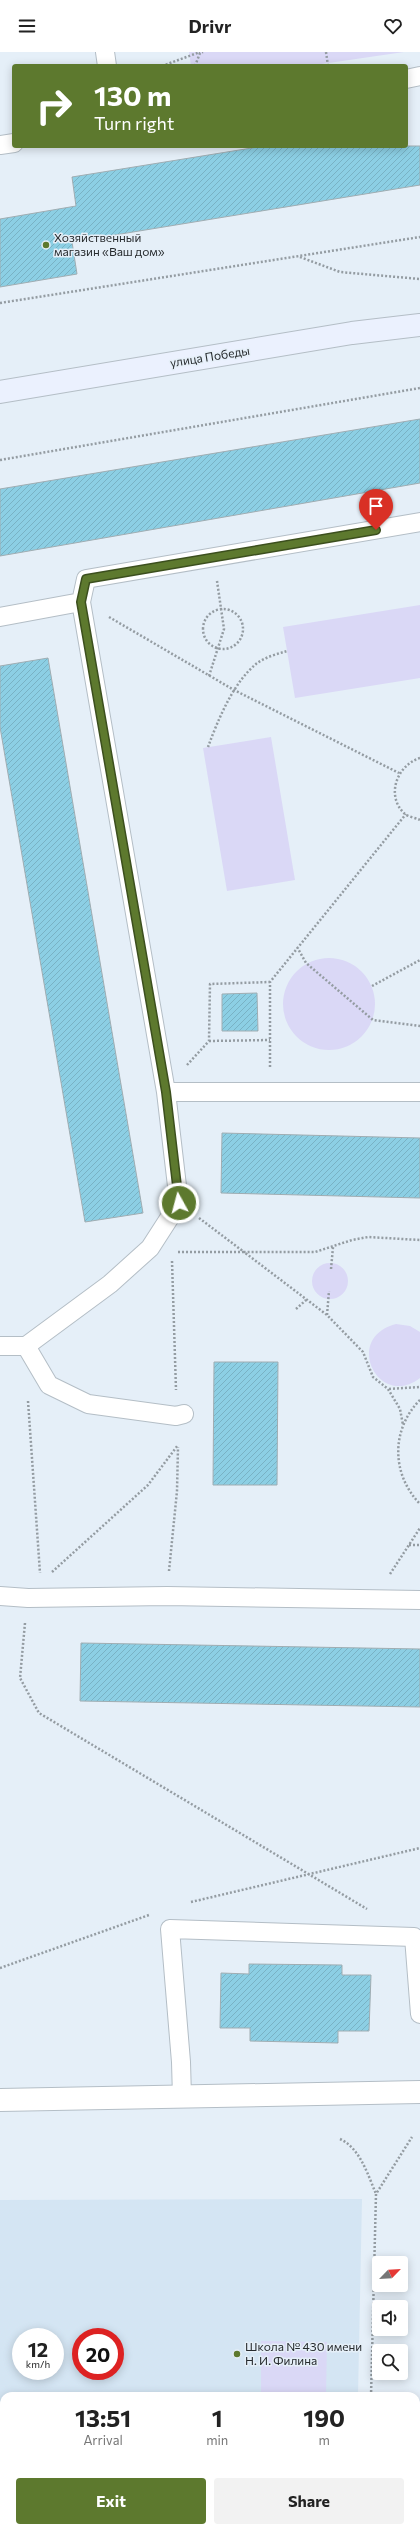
<!DOCTYPE html>
<html lang="en">
<head>
<meta charset="utf-8">
<style>
	body { margin:0; font-family:Commissioner,sans-serif; background:#f2f2f2; color:#222; height:100vh; display:flex; flex-direction:column; font-size:15px; white-space:nowrap }
	* { box-sizing:border-box; margin:0 }
	p { font-size:13px; color:#767676 }
	.icon { flex:none; width:22px; height:22px; fill:none; stroke:currentColor; stroke-width:2; stroke-linecap:round; stroke-linejoin:round }
	.map { position:relative; flex:1; overflow:hidden }
	.details { position:absolute; left:0px; top:2340px; width:420px; height:140px; display:flex; flex-direction:column; background:#fff; border-radius:12px 12px 0 0; box-shadow:0 2px 10px #0003 }
	.details>* { flex:none }
	.top-card { position:absolute; left:12px; top:12px; width:396px; height:84px; border-radius:4px; box-shadow:0 2px 10px #0003; background:#5d792e; color:#fff; overflow:hidden }
	.needle { width:26px; rotate:65deg }
	.tools { position:absolute; left:372px; top:2204px; display:grid; gap:8px }
	.tools a { display:grid; place-items:center; width:36px; height:36px; border-radius:4px; background:#fff; box-shadow:0 2px 10px #0003; font-size:20px }
	.speed { position:absolute; left:12px; top:2276px; display:flex; gap:8px; font-size:20px; font-weight:700; text-align:center }
	.speed>* { display:grid; place-content:center; width:52px; height:52px; border-radius:50%; background:#fff; box-shadow:0 2px 10px #0003; line-height:1 }
	.speed small { font-size:10px; font-weight:400 }
	.speed .limit { border:6px solid #d22; background:#fff; color:#111 }
	.pin { position:absolute; display:grid; place-items:center; width:34px; height:34px; color:#fff; margin:-41px -17px; border-radius:50% 50% 50% 0; rotate:-45deg; box-shadow:0 0 4px #0007 }
	.pin .icon { rotate:45deg }
	.me { position:absolute; width:44px; margin:-22px; rotate:353deg; stroke-linejoin:round; filter:drop-shadow(0 0 3px #0008) }
	.turn { display:flex; align-items:center; gap:14px; height:84px; padding:0 16px; font-size:18px }
	.turn .icon { width:52px; height:52px; stroke-width:2.5 }
	.turn b { display:block; font-size:28px; line-height:34px }
	.eta { display:flex; justify-content:space-evenly; align-items:center; height:68px; text-align:center }
	.eta b { font-size:24px; font-weight:700; line-height:28px }
	.primary-button { display:flex; gap:8px; margin-top:auto; padding:8px 16px }
	.primary-button a { flex:1; height:46px; border-radius:4px; background:#5d792e; color:#fff; font-size:16px; font-weight:700; line-height:46px; text-align:center }
	.primary-button a+a { background:#f2f2f2; color:#222 }
	header { display:flex; justify-content:space-between; align-items:center; height:52px; padding:0 16px; background:#fff; font-size:18px; font-weight:700 }
	.map>svg:first-child { display:block }
	.built { fill:#d4e5f3; fill-rule:evenodd }
	.green { fill:#dad8f6 }
	.building { fill:url(#building-hatch); stroke:#a0adb2 }
	.lines { fill:none; stroke-linecap:round; stroke-linejoin:round }
	.service-casing { stroke:#b4bec6; stroke-width:20 }
	.minor-casing { stroke:#b4bec6; stroke-width:24 }
	.secondary-casing { stroke:#b4bec6; stroke-width:24 }
	.path { stroke:#949ca2; stroke-width:2.5; stroke-dasharray:2 2; stroke-linecap:butt }
	.service { stroke:#fff; stroke-width:18 }
	.minor { stroke:#fff; stroke-width:22 }
	.secondary { stroke:#ebf1fe; stroke-width:22 }
	.route-casing { stroke:#3c4f1e; stroke-width:10 }
	.route { stroke:#5d792e; stroke-width:7 }
	.poi-dot { fill:#5d792e; stroke:#e5eff8; stroke-width:1.5 }
	.labels { text-anchor:middle; stroke-width:3; stroke-linejoin:round; paint-order:stroke }
	.poi-label { font-size:12px; fill:#272b2e; stroke:#e5eff8; text-anchor:start }
	.street-label { font-size:12px; fill:#272b2e; stroke:#e5eff8 }
</style>
</head>
<body>
<header><svg class="icon" aria-label="menu" viewBox="0 0 24 24"><path d="M4 6h16M4 12h16M4 18h16"/></svg>Drivr<svg class="icon" aria-label="heart" viewBox="0 0 24 24"><path d="M12 20l-8-8c-3-5 5-10 8-4 3-6 11-1 8 4z"/></svg></header>
<div class="map">
<svg width="420" height="2480" viewBox="0 0 420 2480">
	<defs>
		<pattern id="building-hatch" width="6" height="6" patternUnits="userSpaceOnUse"><rect width="6" height="6" fill="#8ccfe4"/><path d="M-1 1l2-2M0 6l6-6M5 7l2-2" fill="none" stroke="#79b2c4"/></pattern>
	</defs>
	<rect width="100%" height="100%" fill="#e5eff8"/>
	<path class="built" d="M 362,2147 L 358,2344 L 4,2344 L 4,2476 L 355,2476 L 355,2480 L 0,2480 L 0,2148 ZM 21,2285 L 55,2285 L 55,2319 L 21,2319 ZM 81,2285 L 115,2285 L 115,2319 L 81,2319 Z"/>
	<path class="green" d="M 189,0 L 404,0 L 308,14 L 191,14 Z
		M 420,553 L 420,626 L 295,646 L 283,575 Z
		M 271,685 L 295,828 L 227,839 L 203,696 Z
		M283 952a46 46 0 1 1 92 0a46 46 0 1 1-92 0Z
		M312 1229a18 18 0 1 1 36 0a18 18 0 1 1-36 0Z
		M 396,1272 L 410,1274 L 420,1280 L 420,1326 C 379,1358 342,1286 396,1272 Z
		M 261,2289 L 327,2290 L 326,2344 L 261,2344 Z
		M 258,2476 L 323,2476 L 323,2480 L 258,2480 Z"/>
	<path class="building" d="M 264,94 L 420,94 L 420,133 L 72,190 L 77,222 L 0,235 L 0,167 L 76,154 L 72,125 Z
		M 420,367 L 420,431 L 0,504 L 0,437 Z
		M 48,606 L 143,1161 L 85,1170 L 0,675 L 0,614 Z
		M 257,941 L 258,979 L 222,979 L 222,942 Z
		M 222,1081 L 420,1086 L 420,1146 L 221,1141 Z
		M 214,1310 L 278,1310 L 277,1433 L 213,1433 Z
		M 81,1591 L 420,1597 L 420,1655 L 80,1649 Z
		M 249,1912 L 342,1913 L 342,1923 L 371,1923 L 369,1979 L 338,1979 L 338,1991 L 250,1989 L 250,1976 L 220,1976 L 221,1921 L 249,1922 Z"/>
	<g class="lines">
		<g class="service-casing">
			<path id="service" d="M 105,0 L 107,14
				M 406,27 L 420,24
				M 0,93 L 14,91
				M 81,550 L 166,1040
				M 0,565 L 81,550 L 86,527 L 420,470
				M 0,1294 L 26,1294 L 110,1232 L 150,1196 L 179,1151 L 166,1040 L 420,1040
				M 26,1294 L 49,1333 L 88,1352 L 176,1364 L 184,1362
				M 0,1544 L 28,1546 L 167,1544 L 420,1548
				M 182,2045 L 181,2010 L 170,1877 L 414,1885 L 420,1962"/>
		</g>
		<g class="minor-casing">
			<path id="minor" d="M 0,2048 L 420,2040"/>
		</g>
		<g class="secondary-casing">
			<path id="secondary" d="M 0,340 L 352,281 L 420,273"/>
		</g>
		<path class="path" d="M 326,0 L 328,14
			M 162,14 L 200,0
			M 195,14 L 200,1 L 203,0
			M 300,205 L 340,220 L 420,227
			M 0,251 L 420,185
			M 0,408 L 420,336
			M203 577a20 20 0 1 1 40 0a20 20 0 1 1-40 0Z
			M 109,565 L 234,638 L 399,721
			M 209,624 L 224,577 L 217,529
			M 208,695 C 218,668 233,631 256,612 C 265,605 277,602 287,599
			M 420,706 C 397,713 385,744 405,762 C 409,765 416,766 420,768
			M 297,895 L 306,911 L 373,968 L 420,974
			M 372,934 L 420,908
			M 209,989 L 270,988
			M 187,1013 L 209,989 L 210,932 L 270,930
			M 270,1015 L 270,930 L 406,762
			M 199,1166 L 244,1200 L 315,1200 L 352,1188 L 368,1185 L 420,1188
			M 178,1200 L 244,1200 L 327,1263 L 363,1300 L 373,1325 L 388,1337 L 400,1357 L 403,1373
			M 172,1209 L 176,1338
			M 331,1217 L 333,1195
			M 296,1257 L 306,1248
			M 327,1263 L 329,1239
			M 389,1337 L 420,1335
			M 420,1348 C 391,1377 391,1422 420,1452
			M 28,1349 L 40,1521
			M 409,1493 L 420,1493
			M 169,1519 L 177,1439 L 178,1395
			M 52,1520 L 148,1433 L 178,1393
			M 390,1522 L 420,1476
			M 25,1571 L 20,1626 L 39,1661 L 367,1857
			M 191,1850 L 420,1796
			M 0,1916 L 149,1863
			M 340,2087 C 360,2096 368,2123 376,2142
			M 371,2344 L 376,2142 L 412,2085
			M 0,2422 L 4,2422
			M 175,2476 L 175,2480
			M 368,2480 L 368,2476"/>
		<use href="#service" class="service"/>
		<use href="#minor" class="minor"/>
		<use href="#secondary" class="secondary"/>
	</g>
	<g class="lines">
		<g class="route-casing">
			<path id="route" d="M 179,1151 L 166,1040 L 81,550 L 86,527 L 376,478"/>
		</g>
		<use href="#route" class="route"/>
	</g>
	<g class="poi-dot">
		<circle cx="46" cy="193" r="4"/>
		<circle cx="237" cy="2302" r="4"/>
	</g>
	<g class="labels">
		<g class="poi-label">
			<text x="54" y="190">Хозяйственный<tspan x="54" dy="14">магазин «Ваш дом»</tspan></text>
			<text x="245" y="2299">Школа № 430 имени<tspan x="245" dy="14">Н. И. Филина</tspan></text>
		</g>
		<g class="street-label">
			<text transform="translate(210 305) rotate(-9)" y="4">улица Победы</text>
		</g>
	</g>
</svg>
<div class="tools">
<a><svg class="needle" viewBox="-14 -14 28 28"><path d="M0-13l5 13h-10z" fill="#e53935"/><path d="M0 13l5-13h-10z" fill="#767676"/></svg></a>
<a><svg class="icon" aria-label="sound" viewBox="0 0 24 24"><path d="M4 9h4l5-4v14l-5-4H4zM17 9q2 3 0 6"/></svg></a>
<a><svg class="icon" aria-label="search" viewBox="0 0 24 24"><circle cx="10" cy="10" r="6"/><path d="M15 15l6 6"/></svg></a>
</div>
<div class="speed"><div>12<small>km/h</small></div><div class="limit">20</div></div>
<div class="pin" style="left:376px;top:478px;background:#d93025"><svg class="icon" aria-label="arrive" viewBox="0 0 24 24"><path d="M6 21V4h12l-3 4 3 4H6"/></svg></div>
<svg class="me" style="left:179px;top:1151px" viewBox="-20 -20 40 40"><circle r="17" fill="#5d792e" stroke="#fff" stroke-width="3"/><path d="M0-11L8 9 0 5-8 9z" fill="#fff"/></svg>
<div class="top-card">
<div class="turn"><svg class="icon" aria-label="right" viewBox="0 0 24 24"><path d="M7 20v-9h11M14 6l5 5-5 5"/></svg><div><b>130 m</b>Turn right</div></div>
</div>
<section class="details">
<div class="eta">
<div><b>13:51</b><p>Arrival</p></div>
<div><b>1</b><p>min</p></div>
<div><b>190</b><p>m</p></div>
</div>
<div class="primary-button"><a>Exit</a><a>Share</a></div>
</section>
</div>
</body>
</html>
